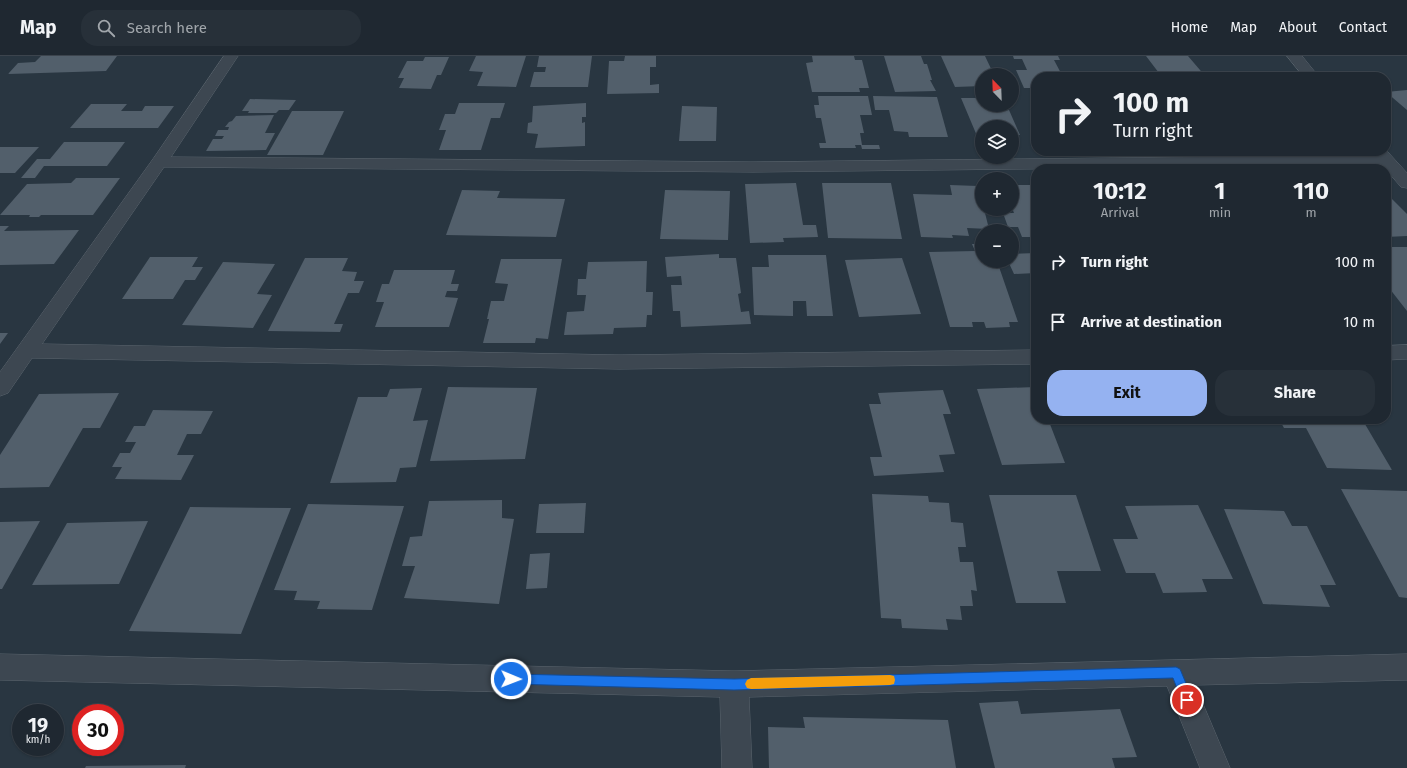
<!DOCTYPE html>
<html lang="en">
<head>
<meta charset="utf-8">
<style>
	body { margin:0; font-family:"Fira Sans",sans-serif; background:#273039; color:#f1f3f6; height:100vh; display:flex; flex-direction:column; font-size:15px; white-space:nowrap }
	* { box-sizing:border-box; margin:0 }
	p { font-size:13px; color:#a1a6ab }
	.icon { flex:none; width:22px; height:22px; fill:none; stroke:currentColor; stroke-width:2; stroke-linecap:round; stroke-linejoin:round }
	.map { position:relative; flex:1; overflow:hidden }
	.panel { position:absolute; left:1031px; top:108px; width:360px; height:260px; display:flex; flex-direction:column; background:#1f2831; border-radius:16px; box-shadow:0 1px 3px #0004,0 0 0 1px #3c444d }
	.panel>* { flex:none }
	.banner { position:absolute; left:1031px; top:16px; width:360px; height:84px; border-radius:16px; box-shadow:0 1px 3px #0004,0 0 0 1px #3c444d; background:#1f2831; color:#f1f3f6; overflow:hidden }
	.needle { width:26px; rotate:337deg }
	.controls { position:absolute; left:975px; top:12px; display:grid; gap:8px }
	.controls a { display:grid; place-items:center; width:44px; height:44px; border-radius:50%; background:#1f2831; box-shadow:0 1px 3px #0004,0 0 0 1px #3c444d; font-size:20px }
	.speed { position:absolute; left:12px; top:648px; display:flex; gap:8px; font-size:20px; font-weight:700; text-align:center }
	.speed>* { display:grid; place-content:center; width:52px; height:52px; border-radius:50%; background:#1f2831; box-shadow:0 1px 3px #0004,0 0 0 1px #3c444d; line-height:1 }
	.speed small { font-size:10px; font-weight:400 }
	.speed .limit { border:6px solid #d22; background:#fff; color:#111 }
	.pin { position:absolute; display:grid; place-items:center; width:34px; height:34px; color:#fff; margin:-17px; border:2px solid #fff; border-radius:50%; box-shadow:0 1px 4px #0007 }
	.me { position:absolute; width:44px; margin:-22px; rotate:91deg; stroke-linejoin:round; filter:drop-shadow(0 0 3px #0008) }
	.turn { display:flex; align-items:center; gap:14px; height:84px; padding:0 16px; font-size:18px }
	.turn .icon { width:52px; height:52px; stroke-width:2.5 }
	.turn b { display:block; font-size:28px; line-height:34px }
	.eta { display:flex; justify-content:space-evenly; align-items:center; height:68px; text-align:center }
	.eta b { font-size:24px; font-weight:700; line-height:28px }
	.button { display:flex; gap:8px; margin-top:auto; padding:8px 16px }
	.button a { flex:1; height:46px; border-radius:16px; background:#95b2f1; color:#111; font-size:16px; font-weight:700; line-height:46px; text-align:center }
	.button a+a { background:#273039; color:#f1f3f6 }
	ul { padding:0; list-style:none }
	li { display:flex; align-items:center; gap:12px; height:60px; padding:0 16px }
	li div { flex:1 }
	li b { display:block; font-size:15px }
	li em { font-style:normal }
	header { display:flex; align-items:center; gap:24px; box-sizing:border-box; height:56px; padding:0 20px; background:#1f2831; border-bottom:1px solid #3c444d }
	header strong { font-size:19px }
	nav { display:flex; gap:22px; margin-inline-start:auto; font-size:14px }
	.search { width:280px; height:36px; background:#273039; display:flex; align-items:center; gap:10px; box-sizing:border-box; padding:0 14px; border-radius:16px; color:#a1a6ab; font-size:15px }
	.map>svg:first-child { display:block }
	.building { fill:#525f6b }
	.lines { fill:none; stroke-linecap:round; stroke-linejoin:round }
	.minor-casing { stroke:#5b656e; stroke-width:1 }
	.minor { fill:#3d4751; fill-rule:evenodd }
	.route { fill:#1a73e8; stroke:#114b97 }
	.slow { fill:#f59e0b }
</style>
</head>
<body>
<header>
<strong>Map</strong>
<div class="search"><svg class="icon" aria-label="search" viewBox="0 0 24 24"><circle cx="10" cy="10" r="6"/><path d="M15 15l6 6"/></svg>Search here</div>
<nav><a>Home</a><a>Map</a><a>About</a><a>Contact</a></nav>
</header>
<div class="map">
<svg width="1407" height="712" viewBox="0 0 1407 712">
	<rect width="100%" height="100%" fill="#293641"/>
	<path class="building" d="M 41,0 L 117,0 L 106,15 L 8,18 L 18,7 L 35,6 Z
		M 476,0 L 526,0 L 516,31 L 477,30 L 483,16 L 469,15 Z
		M 539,0 L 592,0 L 588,31 L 530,31 L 534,16 L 545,16 L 546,11 L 537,11 Z
		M 625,0 L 656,0 L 656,11 L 650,11 L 650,29 L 659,28 L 659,37 L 607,38 L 609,5 L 624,5 Z
		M 812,0 L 854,0 L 855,4 L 862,4 L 869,32 L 859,32 L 860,36 L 812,36 L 806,7 L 813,6 Z
		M 884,0 L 921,0 L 924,8 L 927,8 L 932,24 L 930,24 L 936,35 L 895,36 Z
		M 941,0 L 985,0 L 994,19 L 982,19 L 982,30 L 955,31 Z
		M 1013,0 L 1058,0 L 1060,4 L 1054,4 L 1063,21 L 1036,21 L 1036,32 L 1024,32 L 1016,14 L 1027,14 L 1022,3 L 1014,3 Z
		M 1146,0 L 1188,0 L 1206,21 L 1162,21 Z
		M 425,1 L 449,1 L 441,19 L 437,19 L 431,33 L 399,32 L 404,22 L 398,22 L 407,5 L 423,5 Z
		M 1407,34 L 1407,54 L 1386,36 Z
		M 818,40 L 868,40 L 872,59 L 860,59 L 864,77 L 860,77 L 862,89 L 879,89 L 880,93 L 862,93 L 861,89 L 855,89 L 856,92 L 820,92 L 819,87 L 826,87 L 821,62 L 816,62 L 814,49 L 819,49 Z
		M 873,40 L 937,41 L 948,81 L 909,81 L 908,76 L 894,75 L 889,54 L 875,54 Z
		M 961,42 L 982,42 L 982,49 L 1001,49 L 1003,55 L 1009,54 L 1020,79 L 1016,79 L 1019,86 L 1012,86 L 1012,71 L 982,71 L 982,87 L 980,87 Z
		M 250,43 L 296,44 L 289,54 L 279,54 L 276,57 L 248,57 L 249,55 L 242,55 Z
		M 459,47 L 505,47 L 500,62 L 491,62 L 481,94 L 439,94 L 446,74 L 439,74 L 445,58 L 455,58 Z
		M 586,47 L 586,61 L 582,61 L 582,67 L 585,66 L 585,90 L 535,92 L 538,78 L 527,77 L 528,67 L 532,66 L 533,50 Z
		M 91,48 L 127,48 L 121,55 L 142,55 L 145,50 L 174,50 L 158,72 L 70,72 Z
		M 682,50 L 717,51 L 716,85 L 679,85 Z
		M 292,55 L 344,55 L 323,99 L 267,99 Z
		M 274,59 L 265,77 L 275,77 L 266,94 L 206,95 L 213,83 L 222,83 L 224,80 L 215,80 L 218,74 L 228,74 L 229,71 L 225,71 L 229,66 L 232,65 L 236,60 Z
		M 64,86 L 125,86 L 107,110 L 44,110 L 35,122 L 21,122 L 37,103 L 50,103 Z
		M 0,91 L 39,91 L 15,117 L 0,117 Z
		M 1359,110 L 1362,113 L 1333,113 L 1333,112 Z
		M 76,122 L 120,122 L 93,159 L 41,159 L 39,161 L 29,161 L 30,159 L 0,159 L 27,128 L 71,127 Z
		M 796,127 L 803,169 L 816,169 L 818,181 L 783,182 L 784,186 L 750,187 L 745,128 Z
		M 822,127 L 891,127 L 902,183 L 828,182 Z
		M 950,129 L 978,130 L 982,144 L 982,153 L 984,153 L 989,173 L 967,172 L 969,180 L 952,179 L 953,182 L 921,181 L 913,138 L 952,139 Z
		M 1012,129 L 1036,129 L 1036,181 L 1022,181 L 1018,171 L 1008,171 L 1003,157 L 1014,157 L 1012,152 Z
		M 462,134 L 500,135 L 497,142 L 565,143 L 556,181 L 446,179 Z
		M 665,134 L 730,135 L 728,184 L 660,183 Z
		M 1386,137 L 1407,158 L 1407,180 L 1386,181 Z
		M 0,170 L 9,170 L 4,175 L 79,174 L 54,208 L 0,209 Z
		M 972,188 L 982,188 L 982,205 L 997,205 L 1018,266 L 1009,266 L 1010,271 L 986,272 L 984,266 L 972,266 L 973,271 L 950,271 L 929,196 L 975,195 Z
		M 1386,191 L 1407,191 L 1407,255 L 1386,228 Z
		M 1036,197 L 1036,217 L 1014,218 L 1008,205 L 1012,205 L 1012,198 Z
		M 719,198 L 719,202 L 736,202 L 741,237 L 738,238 L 741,256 L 749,255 L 751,268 L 681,271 L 680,255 L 673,255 L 671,229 L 682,229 L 681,220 L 667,221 L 665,201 Z
		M 768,199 L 826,199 L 833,260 L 807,260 L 806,245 L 793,245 L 793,260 L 754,259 L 752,211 L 769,211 Z
		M 150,201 L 198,201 L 192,211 L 203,211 L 195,224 L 185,224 L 173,243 L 122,243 Z
		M 305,202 L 348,202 L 342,215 L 357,216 L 354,225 L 364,225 L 359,237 L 348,237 L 334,268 L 343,268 L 340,276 L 268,275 Z
		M 902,202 L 921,258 L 859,261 L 845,204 Z
		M 501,203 L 562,203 L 548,283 L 536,282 L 535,287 L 483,287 L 489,263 L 487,263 L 491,245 L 504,245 L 508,228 L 495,227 Z
		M 647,205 L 646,236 L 653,236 L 652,259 L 647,259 L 646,271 L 614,272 L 613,278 L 564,279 L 567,256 L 584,255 L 586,239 L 577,239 L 578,223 L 586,223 L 588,206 Z
		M 223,206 L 275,208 L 257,238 L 272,239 L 253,272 L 182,269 Z
		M 394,214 L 455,214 L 451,228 L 459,228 L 457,235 L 447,235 L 445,241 L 458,242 L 449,271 L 375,271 L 384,246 L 376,246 L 382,228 L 389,228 Z
		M 0,277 L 8,277 L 0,288 Z
		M 448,331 L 537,332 L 525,403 L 430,405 Z
		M 1036,331 L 1036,363 L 1048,363 L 1065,407 L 1002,409 L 977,333 Z
		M 422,332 L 413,365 L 428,364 L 416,411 L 400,412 L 396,426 L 330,427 L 358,341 L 387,341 L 390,333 Z
		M 943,334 L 951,358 L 943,358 L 955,398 L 939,399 L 944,416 L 874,420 L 870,401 L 882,401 L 869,348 L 881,348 L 878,337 Z
		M 119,337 L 100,372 L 83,372 L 49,431 L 0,432 L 0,399 L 39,338 Z
		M 153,354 L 213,355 L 201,378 L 187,378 L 177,399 L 194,399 L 181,424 L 115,423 L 122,411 L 112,411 L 120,397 L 130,397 L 136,386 L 125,386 L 134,370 L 145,370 Z
		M 1279,363 L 1362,363 L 1392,414 L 1327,412 L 1306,372 L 1284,372 Z
		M 1341,433 L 1407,435 L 1407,542 L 1399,541 Z
		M 872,438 L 928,440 L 929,446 L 949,447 L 951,466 L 963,467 L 966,491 L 958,491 L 960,506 L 973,506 L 977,535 L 971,534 L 973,550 L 960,550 L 962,564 L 946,563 L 948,574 L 902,572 L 901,563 L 881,562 Z
		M 989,439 L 1076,439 L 1101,515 L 1057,515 L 1066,547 L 1016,547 Z
		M 502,444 L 502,462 L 514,463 L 499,548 L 404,542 L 415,510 L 402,510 L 410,481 L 422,480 L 429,445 Z
		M 586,447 L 584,477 L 536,477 L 539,448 Z
		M 308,448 L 404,450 L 372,554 L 317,553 L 320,545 L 294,544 L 297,535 L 274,534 Z
		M 1198,449 L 1233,523 L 1202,523 L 1207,536 L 1163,537 L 1155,517 L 1126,517 L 1113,483 L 1138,483 L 1125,450 Z
		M 190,451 L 291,452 L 241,578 L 129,575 Z
		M 1224,453 L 1284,455 L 1292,470 L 1307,470 L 1336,529 L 1320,529 L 1330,551 L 1263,548 Z
		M 40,465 L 2,533 L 0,533 L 0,466 Z
		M 148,465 L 119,528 L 32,529 L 67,467 Z
		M 550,497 L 547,532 L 526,533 L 530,498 Z
		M 1018,645 L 1021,658 L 1120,653 L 1137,701 L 1112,702 L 1115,712 L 995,712 L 979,647 Z
		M 803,661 L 948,664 L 956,712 L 769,712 L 768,671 L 805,672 Z
		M 186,709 L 185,712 L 85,712 L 86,710 Z"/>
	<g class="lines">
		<g class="minor-casing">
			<path id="minor" d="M 224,0 L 238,0 L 171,101 L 753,106 L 1373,99 L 1370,95 L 1386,94 L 1407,117 L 1407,132 L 1401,131 L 1382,109 L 753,116 L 164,111 L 42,288 L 619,299 L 1036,294 L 1036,308 L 619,313 L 32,302 L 8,337 L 0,340 L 0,316 L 153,103 Z
				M 1287,0 L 1302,0 L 1319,21 L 1304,21 Z
				M 1407,289 L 1407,303 L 1386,304 L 1386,290 Z
				M 0,598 L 734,615 L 1407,598 L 1407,624 L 1195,629 L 1230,712 L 1200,712 L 1167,630 L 749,641 L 752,712 L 722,712 L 720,641 L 0,624 Z"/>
		</g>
		<use href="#minor" class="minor"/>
	</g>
	<path class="route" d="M 1176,611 L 1180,613 L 1193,644 L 1192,648 L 1187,649 L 1183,648 L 1173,622 L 734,634 L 511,628 L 507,627 L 505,623 L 507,619 L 511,618 L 734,623 Z"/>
	<path class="slow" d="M 890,619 L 894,620 L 895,624 L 894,628 L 890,629 L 751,633 L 747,632 L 745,628 L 747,624 L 751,622 Z"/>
</svg>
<div class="controls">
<a><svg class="needle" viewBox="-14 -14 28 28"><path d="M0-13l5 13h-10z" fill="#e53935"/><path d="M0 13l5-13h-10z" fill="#a1a6ab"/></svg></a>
<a><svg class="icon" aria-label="layers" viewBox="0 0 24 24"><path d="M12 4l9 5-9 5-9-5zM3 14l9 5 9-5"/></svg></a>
<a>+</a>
<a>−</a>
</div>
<div class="speed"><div>19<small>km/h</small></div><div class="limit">30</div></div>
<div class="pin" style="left:1187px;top:644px;background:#d93025"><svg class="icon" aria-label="arrive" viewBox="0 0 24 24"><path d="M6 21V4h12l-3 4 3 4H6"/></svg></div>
<svg class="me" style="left:511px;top:623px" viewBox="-20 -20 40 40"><circle r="17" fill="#1a73e8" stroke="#fff" stroke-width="3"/><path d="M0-11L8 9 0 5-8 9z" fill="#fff"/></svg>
<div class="banner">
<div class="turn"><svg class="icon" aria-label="right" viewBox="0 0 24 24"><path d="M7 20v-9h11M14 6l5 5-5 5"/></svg><div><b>100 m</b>Turn right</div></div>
</div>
<section class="panel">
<div class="eta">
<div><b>10:12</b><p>Arrival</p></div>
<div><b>1</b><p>min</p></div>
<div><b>110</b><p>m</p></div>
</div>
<ul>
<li><svg class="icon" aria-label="right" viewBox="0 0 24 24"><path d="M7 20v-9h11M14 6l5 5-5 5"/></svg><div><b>Turn right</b></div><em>100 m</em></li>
<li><svg class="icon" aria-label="arrive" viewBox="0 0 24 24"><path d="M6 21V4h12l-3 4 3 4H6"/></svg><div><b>Arrive at destination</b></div><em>10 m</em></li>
</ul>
<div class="button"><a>Exit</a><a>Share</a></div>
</section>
</div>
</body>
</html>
